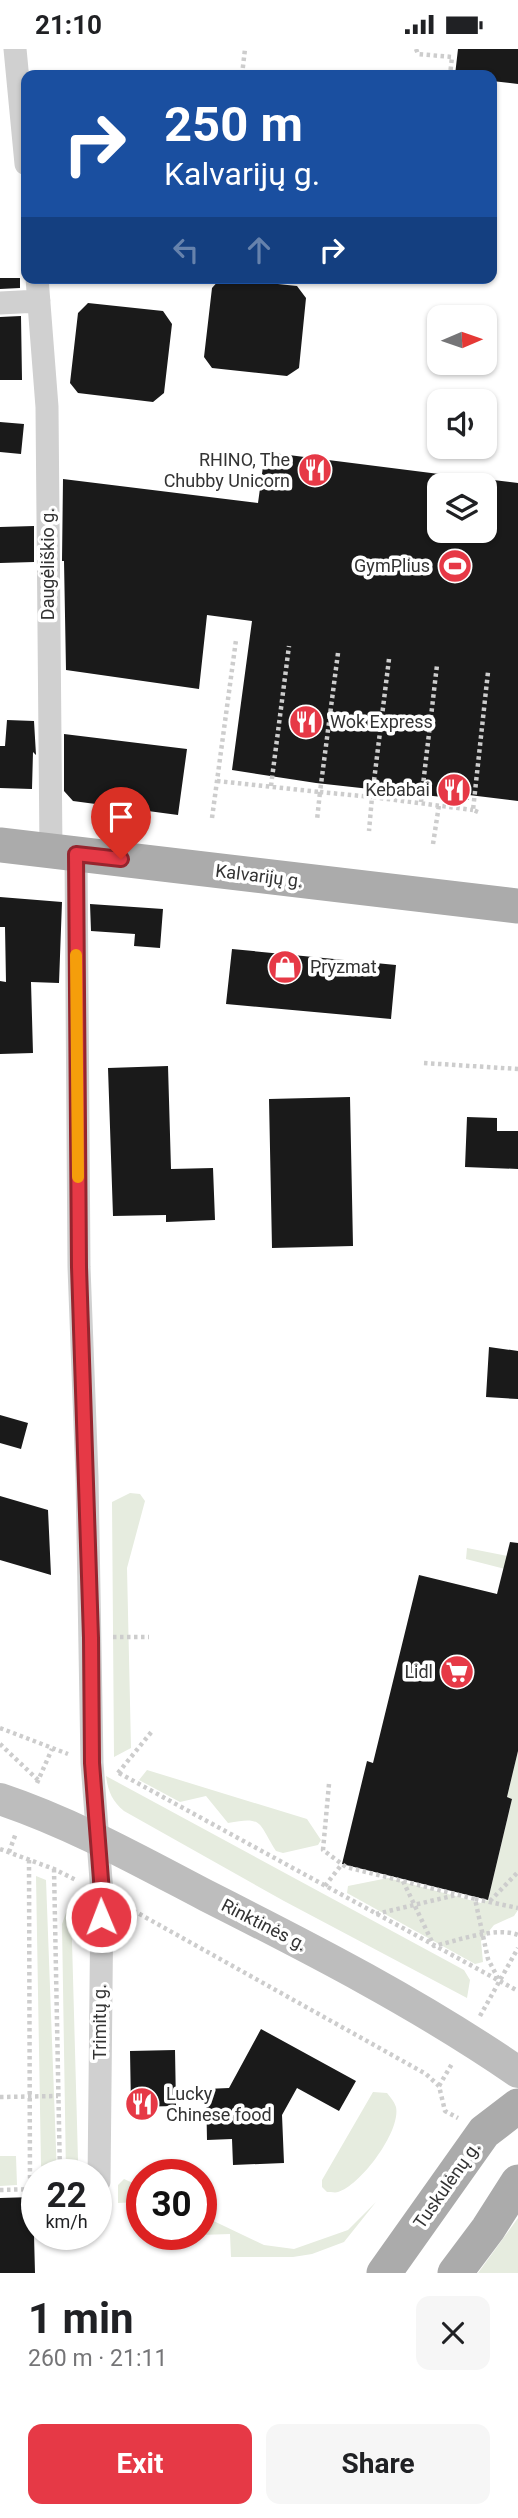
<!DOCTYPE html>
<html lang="en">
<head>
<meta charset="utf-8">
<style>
	body { margin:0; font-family:Roboto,sans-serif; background:#f6f6f6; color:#202124; height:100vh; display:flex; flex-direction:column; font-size:26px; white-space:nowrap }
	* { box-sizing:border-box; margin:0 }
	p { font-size:23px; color:#757577 }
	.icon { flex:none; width:38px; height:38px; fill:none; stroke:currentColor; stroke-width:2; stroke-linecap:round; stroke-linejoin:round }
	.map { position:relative; height:2224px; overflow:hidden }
	.details { display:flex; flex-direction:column; background:#fff; flex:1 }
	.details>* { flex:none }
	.hud { position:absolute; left:21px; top:21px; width:476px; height:214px; border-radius:14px; box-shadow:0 2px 5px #0004; background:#1a4fa0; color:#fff; overflow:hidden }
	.needle { width:46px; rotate:88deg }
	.fabs { position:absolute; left:427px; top:256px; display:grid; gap:14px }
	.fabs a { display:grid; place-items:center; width:70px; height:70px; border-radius:14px; background:#fff; box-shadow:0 2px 5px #0004; font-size:35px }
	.speed { position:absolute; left:21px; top:2110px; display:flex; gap:14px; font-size:35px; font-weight:700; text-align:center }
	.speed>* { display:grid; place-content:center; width:91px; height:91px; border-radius:50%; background:#fff; box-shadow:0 2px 5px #0004; line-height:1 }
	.speed small { font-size:18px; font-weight:400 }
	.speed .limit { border:10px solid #d22; background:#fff; color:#111 }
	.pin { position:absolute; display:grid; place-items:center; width:60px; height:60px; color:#fff; margin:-72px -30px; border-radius:50% 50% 50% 0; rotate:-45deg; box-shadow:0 0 7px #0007 }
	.pin .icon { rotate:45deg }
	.me { position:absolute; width:77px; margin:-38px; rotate:359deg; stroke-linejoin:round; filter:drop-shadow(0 0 5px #0008) }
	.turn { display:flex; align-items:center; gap:24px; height:147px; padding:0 28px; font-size:32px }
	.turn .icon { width:91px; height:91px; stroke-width:2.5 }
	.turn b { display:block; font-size:49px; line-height:60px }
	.lanes { display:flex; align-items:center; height:66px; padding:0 28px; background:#0003; justify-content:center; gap:35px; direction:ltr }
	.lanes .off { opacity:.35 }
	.round { display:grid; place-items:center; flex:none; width:74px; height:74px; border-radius:14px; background:#f6f6f6 }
	.head { display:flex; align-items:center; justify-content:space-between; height:119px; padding:0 28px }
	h1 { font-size:42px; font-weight:700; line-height:52px }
	.action { display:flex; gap:14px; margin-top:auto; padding:14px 28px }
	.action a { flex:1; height:80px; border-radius:14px; background:#e63946; color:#fff; font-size:28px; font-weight:700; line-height:80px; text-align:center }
	.action a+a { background:#f6f6f6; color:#202124 }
	.status { display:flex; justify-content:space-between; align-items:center; height:49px; padding:0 35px; background:#fff; direction:ltr }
	.status svg { height:19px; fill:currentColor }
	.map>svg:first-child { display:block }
	.green { fill:#e6ecdf }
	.building { fill:#1a1a1a }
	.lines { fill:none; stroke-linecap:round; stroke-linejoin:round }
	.path { stroke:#cdcdcd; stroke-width:4.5; stroke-dasharray:3.5 3.5; stroke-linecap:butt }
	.street { stroke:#d0d0d0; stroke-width:23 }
	.secondary { stroke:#bdbdbd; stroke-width:32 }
	.primary { stroke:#ababab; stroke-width:35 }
	.route-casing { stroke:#96252e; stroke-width:18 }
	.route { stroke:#e63946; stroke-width:12 }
	.slow { stroke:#f59e0b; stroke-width:12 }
	.labels { text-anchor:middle; stroke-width:7; stroke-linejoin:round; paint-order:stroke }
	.poi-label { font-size:18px; fill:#333; stroke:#fff; text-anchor:end }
	.street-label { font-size:18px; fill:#333; stroke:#fff }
</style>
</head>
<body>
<div class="status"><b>21:10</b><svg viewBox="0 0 49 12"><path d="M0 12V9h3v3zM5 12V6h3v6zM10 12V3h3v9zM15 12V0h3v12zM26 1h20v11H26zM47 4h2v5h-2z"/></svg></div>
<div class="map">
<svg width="518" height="2224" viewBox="0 0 518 2224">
	<rect width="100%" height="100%" fill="#fff"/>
	<path class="green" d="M 130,1444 L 140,1445 L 145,1452 L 127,1519 L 131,1699 L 114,1708 L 112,1453 Z
		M 467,1499 L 518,1509 L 513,1522 L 466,1510 Z
		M 518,1702 L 518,1861 L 514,1867 L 494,1876 L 481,1892 L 483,1913 L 475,1915 L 347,1844 L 348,1837 L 388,1829 L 481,1854 L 488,1851 L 512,1750 L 507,1748 Z
		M 147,1721 L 307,1770 L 321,1791 L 318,1796 L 283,1804 L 276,1802 C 258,1774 264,1767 228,1774 L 206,1747 L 180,1753 L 139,1731 Z
		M 106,1727 L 464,1921 L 470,1931 L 467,1949 L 284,1852 L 124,1762 C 112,1752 108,1742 106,1727 Z
		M 36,1827 L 46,1831 L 57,2126 L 50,2126 L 41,2117 Z
		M 69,1855 L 76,1862 L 72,1892 L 78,2111 L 75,2126 L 66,2126 L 62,1875 Z
		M 373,2043 L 387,2044 C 390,2048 394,2052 396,2058 C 401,2082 361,2136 338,2143 C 336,2144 330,2143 327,2143 L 322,2138 L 322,2131 Z
		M 0,2107 L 16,2107 L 17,2136 L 0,2137 Z
		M 124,2130 L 142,2138 L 142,2186 L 200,2186 L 138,2187 L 137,2153 L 118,2154 L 118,2136 Z
		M 376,2153 L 344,2193 L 312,2205 L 293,2208 L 231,2208 L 230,2185 L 201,2186 L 201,2166 L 264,2196 L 294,2200 L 348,2181 Z
		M 518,2169 L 518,2224 L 478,2224 Z"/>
	<path class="building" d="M 458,0 L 518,0 L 518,35 L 492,32 L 492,26 L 455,26 Z
		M 0,229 L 20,229 L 20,239 L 0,240 Z
		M 221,229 L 297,237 L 306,249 L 299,319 L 287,327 L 212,319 L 204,308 L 212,239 Z
		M 88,254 L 163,262 L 172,275 L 164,344 L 153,353 L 78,344 L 70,334 L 78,264 Z
		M 21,267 L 22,331 L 0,331 L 0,268 Z
		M 0,373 L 24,375 L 21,405 L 0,403 Z
		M 265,403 L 439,425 L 439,481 L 485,481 L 485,430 L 518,434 L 518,752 L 469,746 L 469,751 L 316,734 L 232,721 L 252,572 L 207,566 L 199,640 L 66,621 L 64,512 L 62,512 L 63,430 L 258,454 Z
		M 34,477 L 34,513 L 0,514 L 0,478 Z
		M 7,671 L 34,672 L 36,706 L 33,703 L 32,740 L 0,739 L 0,697 L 5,697 Z
		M 64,685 L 187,700 L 178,766 L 73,752 L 64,742 Z
		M 0,848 L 62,853 L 59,934 L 31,933 L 33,1004 L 0,1005 L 0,932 L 6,933 L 5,878 L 0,878 Z
		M 90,855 L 163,860 L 160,899 L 134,897 L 135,885 L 91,882 Z
		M 232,900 L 396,916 L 391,970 L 226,955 Z
		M 168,1017 L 171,1120 L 213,1119 L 215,1171 L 166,1173 L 166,1166 L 113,1167 L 108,1019 Z
		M 350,1048 L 353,1197 L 272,1199 L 269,1050 Z
		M 467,1068 L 497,1069 L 497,1082 L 518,1082 L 518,1120 L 465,1118 Z
		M 489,1298 L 518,1302 L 518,1350 L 486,1348 Z
		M 0,1366 L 28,1374 L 21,1400 L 0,1394 Z
		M 0,1447 L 48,1461 L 51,1526 L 0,1511 Z
		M 510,1493 L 518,1494 L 518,1702 L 507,1748 L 512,1750 L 488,1851 L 342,1815 L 367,1712 L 373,1714 L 419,1526 L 497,1545 Z
		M 261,1980 L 356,2032 L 339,2062 L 297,2039 L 282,2066 L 284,2114 L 233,2116 L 232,2090 L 207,2091 L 206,2040 L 229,2039 Z
		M 175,2001 L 176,2057 L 131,2058 L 130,2002 Z
		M 33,2148 L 35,2224 L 0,2224 L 0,2149 Z"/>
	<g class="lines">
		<path class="path" d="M 416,0 L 418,5 L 452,8 L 450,26
			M 242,26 L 245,0
			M 338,604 L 320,743 L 372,748 L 369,782
			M 389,610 L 372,748 L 473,761
			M 217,732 L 320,743 L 317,771
			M 271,737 L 289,597
			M 421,753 L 437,616
			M 478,763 L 473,761 L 488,623
			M 212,769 L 236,591
			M 433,795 L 439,756
			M 424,1014 L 518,1020
			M 113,1588 L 149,1588
			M 0,1679 L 68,1705
			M 0,1695 L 38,1731
			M 118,1724 L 153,1681
			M 119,1724 L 518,1942
			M 37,1734 L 52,1700
			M 329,1735 L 323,1801 L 346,1818 L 475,1850 L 488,1910 L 500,1933
			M 0,1800 L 54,1820 L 76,1831
			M 9,1803 L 16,1784
			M 29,1811 L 30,2140
			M 54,1820 L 60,2126
			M 403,1832 L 434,1897 C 456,1892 497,1877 518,1886
			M 325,1837 L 342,1815
			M 475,1850 L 518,1859
			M 490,1852 L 518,1823
			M 127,1858 L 426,2025 L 439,2037 L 445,2062 L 458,2069
			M 376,1865 L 456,1846
			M 480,1967 L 518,1899
			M 439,2037 L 453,2013
			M 0,2048 L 58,2047
			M 0,2141 L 37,2140"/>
		<path class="street" d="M 15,0 L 26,115
			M 37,229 L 47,358 L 51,802
			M 0,254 L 39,252
			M 76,805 L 79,1218 L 87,1428 L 92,1714 L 102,1844 L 99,2133"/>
		<path class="secondary" d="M 0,1750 C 72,1774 140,1812 207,1847 C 314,1901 419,1955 518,2023"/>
		<path class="primary" d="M 0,796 L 518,857
			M 384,2224 L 484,2083 L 518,2057
			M 455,2224 L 488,2180 L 518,2133"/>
	</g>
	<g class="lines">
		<g class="route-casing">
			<path id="route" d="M 101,1868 L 102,1844 L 92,1714 L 91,1589 L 79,1218 L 76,805 L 121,810"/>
		</g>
		<use href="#route" class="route"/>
		<path class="slow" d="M 76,906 L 78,1128"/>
	</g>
	<defs>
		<g id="restaurant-disc" transform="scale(1.75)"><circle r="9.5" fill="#e63946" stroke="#fff"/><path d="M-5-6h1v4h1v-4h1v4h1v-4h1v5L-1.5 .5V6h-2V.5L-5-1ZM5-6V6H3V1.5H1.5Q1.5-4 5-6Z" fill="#fff"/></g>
		<g id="stadium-disc" transform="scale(1.75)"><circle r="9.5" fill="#e63946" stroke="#fff"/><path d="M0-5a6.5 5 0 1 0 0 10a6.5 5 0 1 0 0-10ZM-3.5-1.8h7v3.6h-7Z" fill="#fff"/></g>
		<g id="shop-disc" transform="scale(1.75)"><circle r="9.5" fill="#e63946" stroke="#fff"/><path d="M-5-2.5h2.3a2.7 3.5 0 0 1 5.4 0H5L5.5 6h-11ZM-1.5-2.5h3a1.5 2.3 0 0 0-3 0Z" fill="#fff"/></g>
		<g id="supermarket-disc" transform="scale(1.75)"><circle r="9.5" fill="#e63946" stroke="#fff"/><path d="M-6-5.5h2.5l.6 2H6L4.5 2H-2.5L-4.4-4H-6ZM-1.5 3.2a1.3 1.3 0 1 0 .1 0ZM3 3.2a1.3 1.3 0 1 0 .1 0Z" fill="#fff"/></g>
	</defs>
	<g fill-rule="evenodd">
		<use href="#restaurant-disc" x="315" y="421"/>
		<use href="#stadium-disc" x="455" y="517"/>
		<use href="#restaurant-disc" x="306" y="673"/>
		<use href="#restaurant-disc" x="454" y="741"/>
		<use href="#shop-disc" x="285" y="918"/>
		<use href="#supermarket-disc" x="457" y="1623"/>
		<use href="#restaurant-disc" x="142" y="2055"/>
	</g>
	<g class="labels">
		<g class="poi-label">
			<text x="290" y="417">RHINO, The<tspan x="290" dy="21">Chubby Unicorn</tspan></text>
			<text x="430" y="523">GymPlius</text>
			<text x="330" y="679" text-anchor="start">Wok Express</text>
			<text x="430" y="747">Kebabai</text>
			<text x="310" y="924" text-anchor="start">Pryzmat</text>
			<text x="433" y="1629">Lidl</text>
			<text x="166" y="2051" text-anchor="start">Lucky<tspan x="166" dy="21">Chinese food</tspan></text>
		</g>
		<g class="street-label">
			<text transform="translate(48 515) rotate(-90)" y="6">Daugėliškio g.</text>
			<text transform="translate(259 827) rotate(7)" y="6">Kalvarijų g.</text>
			<text transform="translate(264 1876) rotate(27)" y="6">Rinktinės g.</text>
			<text transform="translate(100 1973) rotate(-90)" y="6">Trimitų g.</text>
			<text transform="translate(447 2136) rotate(-55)" y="6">Tuskulėnų g.</text>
		</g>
	</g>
</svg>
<div class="fabs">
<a><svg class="needle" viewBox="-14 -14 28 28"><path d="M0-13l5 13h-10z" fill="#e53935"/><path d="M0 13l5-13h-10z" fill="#757577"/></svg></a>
<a><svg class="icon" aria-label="sound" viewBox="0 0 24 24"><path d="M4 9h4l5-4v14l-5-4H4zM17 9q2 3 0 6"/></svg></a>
<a><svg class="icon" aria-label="layers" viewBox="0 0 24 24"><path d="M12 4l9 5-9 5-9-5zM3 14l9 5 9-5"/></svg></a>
</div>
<div class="speed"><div>22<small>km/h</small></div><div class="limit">30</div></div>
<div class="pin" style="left:121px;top:810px;background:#d93025"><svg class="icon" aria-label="arrive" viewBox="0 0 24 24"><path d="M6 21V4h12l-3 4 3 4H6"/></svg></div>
<svg class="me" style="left:101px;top:1868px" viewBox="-20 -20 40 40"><circle r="17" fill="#e63946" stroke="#fff" stroke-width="3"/><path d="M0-11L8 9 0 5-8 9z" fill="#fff"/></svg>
<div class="hud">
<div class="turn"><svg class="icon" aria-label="right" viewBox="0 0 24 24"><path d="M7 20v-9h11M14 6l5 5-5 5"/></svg><div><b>250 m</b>Kalvarijų g.</div></div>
<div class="lanes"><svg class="icon off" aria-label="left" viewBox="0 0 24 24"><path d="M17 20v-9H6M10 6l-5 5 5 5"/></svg><svg class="icon off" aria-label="ahead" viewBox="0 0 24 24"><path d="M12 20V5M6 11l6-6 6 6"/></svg><svg class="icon" aria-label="right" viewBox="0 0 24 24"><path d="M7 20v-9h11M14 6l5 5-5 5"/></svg></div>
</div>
</div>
<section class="details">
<div class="head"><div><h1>1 min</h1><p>260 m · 21:11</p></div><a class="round"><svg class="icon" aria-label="close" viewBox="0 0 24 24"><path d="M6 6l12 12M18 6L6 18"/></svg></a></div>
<div class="action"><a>Exit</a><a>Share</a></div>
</section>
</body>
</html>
